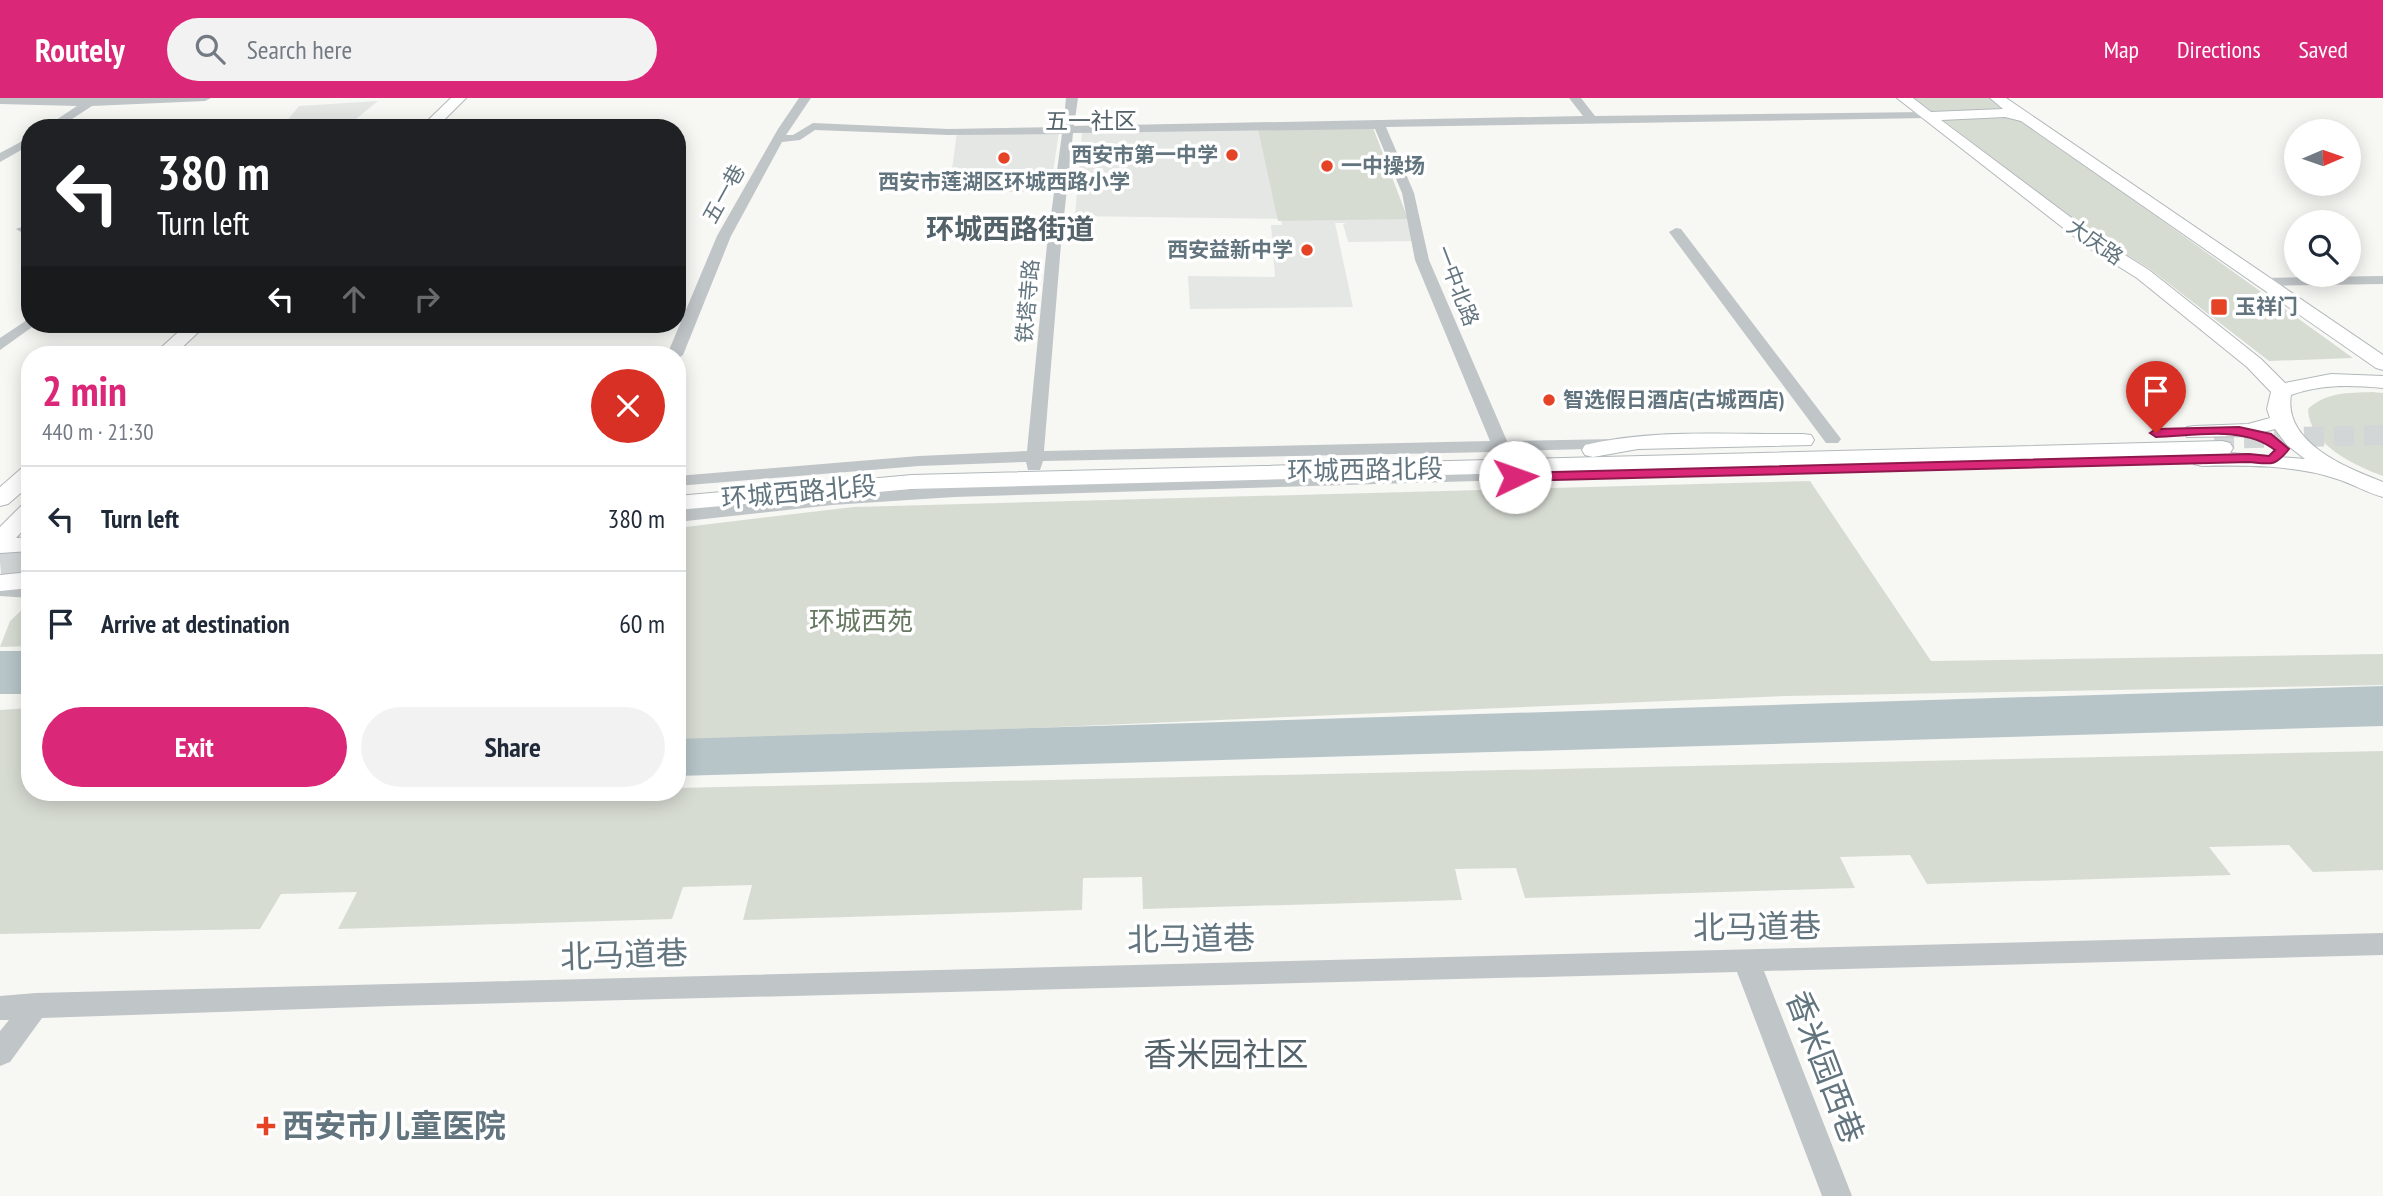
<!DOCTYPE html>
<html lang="en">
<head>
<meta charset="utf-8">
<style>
	body { margin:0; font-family:"PT Sans Narrow","Noto Sans SC",sans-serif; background:#f2f2f3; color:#1f2937; height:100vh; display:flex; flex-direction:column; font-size:26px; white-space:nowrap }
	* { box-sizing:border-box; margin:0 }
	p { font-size:23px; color:#747a83 }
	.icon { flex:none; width:38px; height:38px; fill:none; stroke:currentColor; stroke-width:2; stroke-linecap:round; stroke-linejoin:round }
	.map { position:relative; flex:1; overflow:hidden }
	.side { position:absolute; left:21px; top:248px; width:665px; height:455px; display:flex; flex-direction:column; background:#fff; border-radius:28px; box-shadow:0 4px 18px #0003 }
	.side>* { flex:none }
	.top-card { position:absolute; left:21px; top:21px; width:665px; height:214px; border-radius:28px; box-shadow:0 4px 18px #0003; background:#202124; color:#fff; overflow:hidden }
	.needle { width:46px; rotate:88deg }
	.tools { position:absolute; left:2284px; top:21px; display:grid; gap:14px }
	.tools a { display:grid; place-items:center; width:77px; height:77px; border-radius:50%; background:#fff; box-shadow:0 4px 18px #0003; font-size:35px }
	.pin { position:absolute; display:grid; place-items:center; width:60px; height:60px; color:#fff; margin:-72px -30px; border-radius:50% 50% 50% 0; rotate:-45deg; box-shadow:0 0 7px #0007 }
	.pin .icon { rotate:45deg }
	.me { position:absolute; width:77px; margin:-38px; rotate:87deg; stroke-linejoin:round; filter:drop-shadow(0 0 5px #0008) }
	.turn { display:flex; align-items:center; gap:24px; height:147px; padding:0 21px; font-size:32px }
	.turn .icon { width:91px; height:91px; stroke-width:2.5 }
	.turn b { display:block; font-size:49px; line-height:60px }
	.lanes { display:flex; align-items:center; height:66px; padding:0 21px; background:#0003; justify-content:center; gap:35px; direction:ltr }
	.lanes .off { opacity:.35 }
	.round { display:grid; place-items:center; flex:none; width:74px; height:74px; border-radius:37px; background:#f2f2f3 }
	.headline { display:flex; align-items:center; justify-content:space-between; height:119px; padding:0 21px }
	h1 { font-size:42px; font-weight:700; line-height:52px; color:#db2777 }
	.button { display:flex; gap:14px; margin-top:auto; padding:14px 21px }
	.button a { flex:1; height:80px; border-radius:42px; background:#db2777; color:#fff; font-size:28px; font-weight:700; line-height:80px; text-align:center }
	.button a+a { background:#f2f2f3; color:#1f2937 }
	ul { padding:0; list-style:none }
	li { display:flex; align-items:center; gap:21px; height:105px; padding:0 21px; border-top:2px solid #e0e1e3 }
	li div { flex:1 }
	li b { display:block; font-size:26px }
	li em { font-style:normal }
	header { display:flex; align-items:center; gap:42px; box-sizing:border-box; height:98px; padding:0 35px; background:#db2777; color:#fff }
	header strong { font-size:33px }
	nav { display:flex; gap:38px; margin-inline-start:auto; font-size:24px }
	.search { width:490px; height:63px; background:#f2f2f3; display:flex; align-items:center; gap:18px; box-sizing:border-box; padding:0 24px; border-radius:38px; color:#747a83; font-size:26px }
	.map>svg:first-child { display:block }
	.built { fill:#e5e7e5 }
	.green { fill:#d7dcd3 }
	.water { fill:#b7c5c8 }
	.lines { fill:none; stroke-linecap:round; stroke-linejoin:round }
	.major-tunnel-far1 { stroke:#d2d6d7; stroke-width:20; stroke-dasharray:20 10; stroke-linecap:butt }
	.major-tunnel { stroke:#d2d6d7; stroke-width:26; stroke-dasharray:26 13; stroke-linecap:butt }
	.major-casing { stroke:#b2b8bb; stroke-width:2 }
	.minor { fill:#c0c5c8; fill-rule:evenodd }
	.major { fill:#fff; fill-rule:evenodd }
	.route { fill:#db2777; stroke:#8e194d; stroke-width:2 }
	.poi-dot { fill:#e54326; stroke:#fff; stroke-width:2.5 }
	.labels { text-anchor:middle; stroke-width:7; stroke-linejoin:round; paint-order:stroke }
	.far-poi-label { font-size:21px; font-weight:bold; fill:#62757f; stroke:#fff; text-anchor:start }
	.far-street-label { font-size:21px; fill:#62757f; stroke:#fff }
	.far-neighbourhood-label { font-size:23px; fill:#54626a; stroke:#fff }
	.street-label { font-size:26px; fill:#62757f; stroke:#fff }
	.park-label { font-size:26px; fill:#667761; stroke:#fff }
	.far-district-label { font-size:28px; font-weight:bold; fill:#54626a; stroke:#fff }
	.near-street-label { font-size:32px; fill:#62757f; stroke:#fff }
	.near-poi-label { font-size:32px; font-weight:bold; fill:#62757f; stroke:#fff; text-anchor:start }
	.near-neighbourhood-label { font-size:33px; fill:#54626a; stroke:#fff }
</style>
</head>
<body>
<header>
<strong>Routely</strong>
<div class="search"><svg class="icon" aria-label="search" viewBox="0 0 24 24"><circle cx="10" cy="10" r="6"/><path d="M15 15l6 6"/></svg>Search here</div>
<nav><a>Map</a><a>Directions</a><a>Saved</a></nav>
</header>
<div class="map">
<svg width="2383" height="1098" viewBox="0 0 2383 1098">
	<rect width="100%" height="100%" fill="#f7f7f4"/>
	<path class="built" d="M 378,3 L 356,21 L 394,21 L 384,30 L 281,30 L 299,8 Z
		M 1373,30 L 1416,143 L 1348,144 L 1343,126 L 1347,125 L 1335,125 L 1353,209 L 1190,211 L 1188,178 L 1275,179 L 1271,127 L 1282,127 L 1281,121 L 1075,118 L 1082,34 Z
		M 957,34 L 1059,34 L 1050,94 L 999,94 L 998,85 L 950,86 Z"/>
	<path class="green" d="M 1914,0 L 1992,0 L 2353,260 L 2269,263 L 2150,171 L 2090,134 Z
		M 1373,30 L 1408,121 L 1278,123 L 1258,31 Z
		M 2372,294 L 2383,295 L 2383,378 C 2353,367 2309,346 2308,311 C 2326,294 2348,295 2372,294 Z
		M 1810,383 L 1931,563 L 2383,556 L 2383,587 L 1786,598 L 677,645 L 677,430 L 853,409 Z
		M 30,504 L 30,548 L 0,549 L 10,523 Z
		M 30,610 L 30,695 L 84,695 L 87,703 L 472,695 L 677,695 L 677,690 L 2383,653 L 2383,772 L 2313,774 L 2289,747 L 2209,749 L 2231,777 L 1927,786 L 1910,757 L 1840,759 L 1855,790 L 1525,800 L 1516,770 L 1455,771 L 1462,802 L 1143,811 L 1142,779 L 1083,780 L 1082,812 L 743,822 L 752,787 L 683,789 L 672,821 L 338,831 L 357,794 L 281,796 L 260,831 L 0,836 L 0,612 Z"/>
	<path class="water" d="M 0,553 L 30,553 L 30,596 L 0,596 Z
		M 2383,588 L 2383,628 L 677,678 L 677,641 Z"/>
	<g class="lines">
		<path class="major-tunnel-far1" d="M 2214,341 L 2383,337"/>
		<path class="major-tunnel" d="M 0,464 L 30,461"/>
		<g class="major-casing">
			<path id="major" d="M 451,0 L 466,0 L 436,30 L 420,30 Z
				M 1897,0 L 1913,0 L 1931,14 L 2003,11 L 1990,0 L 2006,0 L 2383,257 L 2383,272 L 2376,270 L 2021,23 L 2005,19 L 1941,22 L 2101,142 L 2149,172 L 2261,261 L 2285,285 L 2331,276 L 2383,278 L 2383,290 C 2351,287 2321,286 2291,297 C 2283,345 2347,370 2383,384 L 2383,399 C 2367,395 2353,386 2337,381 C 2296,367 2245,367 2202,368 L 2194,366 L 2191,361 L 2194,357 L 912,391 L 677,412 L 677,398 L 912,377 L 2222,343 L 2230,345 L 2233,350 L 2230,355 L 2305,361 L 2287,347 L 2275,331 L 2249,338 L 2187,339 L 2184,334 L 2187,329 L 2195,328 L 2248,326 L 2270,320 L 2267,311 L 2271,294 L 2247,269 L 2137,180 L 2089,150 Z
				M 187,226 L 207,226 L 174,257 L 153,257 Z
				M 1803,336 L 1811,337 L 1814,342 L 1811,347 L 1638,351 L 1593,359 L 1585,357 L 1582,352 L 1585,347 C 1655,330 1732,337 1803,336 Z
				M 30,368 L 30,387 L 8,406 L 0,408 L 0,389 L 22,370 Z
				M 30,405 L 30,425 L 16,440 L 30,439 L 30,453 L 0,455 L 0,429 L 22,407 Z
				M 30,474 L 30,490 L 0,493 L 0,477 Z"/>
		</g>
		<path class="minor" d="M 0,0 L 211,0 L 205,3 L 92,8 L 58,30 L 44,30 L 77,8 L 0,6 Z
			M 799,0 L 811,0 L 786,37 L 793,37 L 813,25 L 948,31 L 1063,29 L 1066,0 L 1078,0 L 1074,28 L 1583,18 L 1569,0 L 1581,0 L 1595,18 L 1927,14 L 1933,17 L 1927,20 L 1386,29 L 1414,95 L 1429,162 L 1507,343 L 1615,341 L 1621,342 L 1624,346 L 1621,350 L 1512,353 L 1514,358 L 1505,363 L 1499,362 L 1494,354 L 1043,363 L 1040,372 L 1028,372 L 1026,364 L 919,368 L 677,388 L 677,378 L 919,358 L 1027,353 L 1047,146 L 1062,36 L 948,37 L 815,32 L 800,42 L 782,44 L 731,138 L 683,257 L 677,261 L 677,257 L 667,257 L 717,138 L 778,31 ZM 1375,31 L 1402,95 L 1415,162 L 1490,343 L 1044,353 L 1061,146 L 1073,35 Z
			M 30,39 L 30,47 L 0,64 L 0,55 Z
			M 30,126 L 30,134 L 23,135 L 16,131 Z
			M 1676,130 L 1681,131 L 1838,337 L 1841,341 L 1838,345 L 1826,345 L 1669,134 Z
			M 2383,178 L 2383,186 L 2262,188 L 2255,184 L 2262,180 Z
			M 30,220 L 30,226 L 35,227 L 0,252 L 0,240 Z
			M 1631,369 L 1640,374 L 1637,378 L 954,399 L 832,407 L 677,424 L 677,412 L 832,397 L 954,389 Z
			M 0,486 L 30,488 L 30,500 L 0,498 Z
			M 2383,835 L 2383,857 L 1764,873 L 1852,1098 L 1822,1098 L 1737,874 L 392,908 L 42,920 L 10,964 L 0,968 L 0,933 L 9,922 L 0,922 L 0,898 L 36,895 Z"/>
		<use href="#major" class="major"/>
	</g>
	<path class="route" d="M 2239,329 L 2271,336 L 2289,351 C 2275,369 2271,366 2249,364 L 1515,383 L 1508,379 L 1515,375 L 2249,356 L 2269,358 L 2275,352 C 2244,327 2194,338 2156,339 L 2150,335 L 2156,331 Z"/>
	<g class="poi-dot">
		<circle cx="1232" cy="57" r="7"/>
		<circle cx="1004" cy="60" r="7"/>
		<circle cx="1327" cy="68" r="7"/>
		<circle cx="1307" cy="152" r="7"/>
		<rect x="2210" y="200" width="18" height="18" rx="3.5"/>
		<circle cx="1549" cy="302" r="7"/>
		<path d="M262.5 1017.5h7v7h7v7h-7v7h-7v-7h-7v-7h7z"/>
	</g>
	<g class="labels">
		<g class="far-poi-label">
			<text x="1218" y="64" text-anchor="end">西安市第一中学</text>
			<text x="1341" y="75">一中操场</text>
			<text x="1004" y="91" text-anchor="middle">西安市莲湖区环城西路小学</text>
			<text x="1293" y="159" text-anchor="end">西安益新中学</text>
			<text x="2235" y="216">玉祥门</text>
			<text x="1563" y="309">智选假日酒店(古城西店)</text>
		</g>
		<g class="far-street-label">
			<text transform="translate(724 96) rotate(-61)" y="7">五一巷</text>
			<text transform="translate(2095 144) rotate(35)" y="7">大庆路</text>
			<text transform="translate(1457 188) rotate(69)" y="7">一中北路</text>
			<text transform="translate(1028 203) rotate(-85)" y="7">铁塔寺路</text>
		</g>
		<g class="far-neighbourhood-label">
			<text x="1091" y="31">五一社区</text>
		</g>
		<g class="street-label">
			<text transform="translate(1365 372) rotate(-1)" y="9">环城西路北段</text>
			<text transform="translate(799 394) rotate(-5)" y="9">环城西路北段</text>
		</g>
		<g class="park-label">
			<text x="861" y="532">环城西苑</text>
		</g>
		<g class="far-district-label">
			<text x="1010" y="141">环城西路街道</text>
		</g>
		<g class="near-street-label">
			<text transform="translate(1757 829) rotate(-1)" y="11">北马道巷</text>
			<text transform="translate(1191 841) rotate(-1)" y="11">北马道巷</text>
			<text transform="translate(624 857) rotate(-2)" y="11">北马道巷</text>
			<text transform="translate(1825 969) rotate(69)" y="11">香米园西巷</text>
		</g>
		<g class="near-poi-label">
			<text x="282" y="1039">西安市儿童医院</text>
		</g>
		<g class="near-neighbourhood-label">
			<text x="1226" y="968">香米园社区</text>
		</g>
	</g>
</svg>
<div class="tools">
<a><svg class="needle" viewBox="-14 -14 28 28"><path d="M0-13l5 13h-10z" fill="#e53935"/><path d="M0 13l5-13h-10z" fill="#747a83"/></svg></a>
<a><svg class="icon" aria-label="search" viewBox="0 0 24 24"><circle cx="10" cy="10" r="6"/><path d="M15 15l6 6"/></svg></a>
</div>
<div class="pin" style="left:2156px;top:335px;background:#d93025"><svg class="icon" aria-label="arrive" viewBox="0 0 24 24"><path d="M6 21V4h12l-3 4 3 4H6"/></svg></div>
<svg class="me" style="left:1515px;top:379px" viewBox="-20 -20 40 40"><circle r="19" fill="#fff"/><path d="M0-13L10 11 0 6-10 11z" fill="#db2777"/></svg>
<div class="top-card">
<div class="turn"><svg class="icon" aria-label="left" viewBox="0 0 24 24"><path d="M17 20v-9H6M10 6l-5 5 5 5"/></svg><div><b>380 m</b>Turn left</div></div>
<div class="lanes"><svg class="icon" aria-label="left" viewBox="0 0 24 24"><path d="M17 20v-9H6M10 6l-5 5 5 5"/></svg><svg class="icon off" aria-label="ahead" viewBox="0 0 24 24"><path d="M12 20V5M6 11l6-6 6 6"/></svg><svg class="icon off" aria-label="right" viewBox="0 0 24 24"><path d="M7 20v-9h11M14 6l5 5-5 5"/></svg></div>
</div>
<section class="side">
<div class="headline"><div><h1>2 min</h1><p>440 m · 21:30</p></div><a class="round" style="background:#d93025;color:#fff"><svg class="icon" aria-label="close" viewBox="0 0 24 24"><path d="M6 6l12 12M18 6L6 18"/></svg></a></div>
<ul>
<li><svg class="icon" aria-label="left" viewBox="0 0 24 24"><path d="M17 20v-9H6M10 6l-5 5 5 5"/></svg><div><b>Turn left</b></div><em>380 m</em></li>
<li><svg class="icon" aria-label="arrive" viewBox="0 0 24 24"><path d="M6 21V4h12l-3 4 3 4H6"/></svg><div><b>Arrive at destination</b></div><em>60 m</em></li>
</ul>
<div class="button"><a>Exit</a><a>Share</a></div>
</section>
</div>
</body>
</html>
